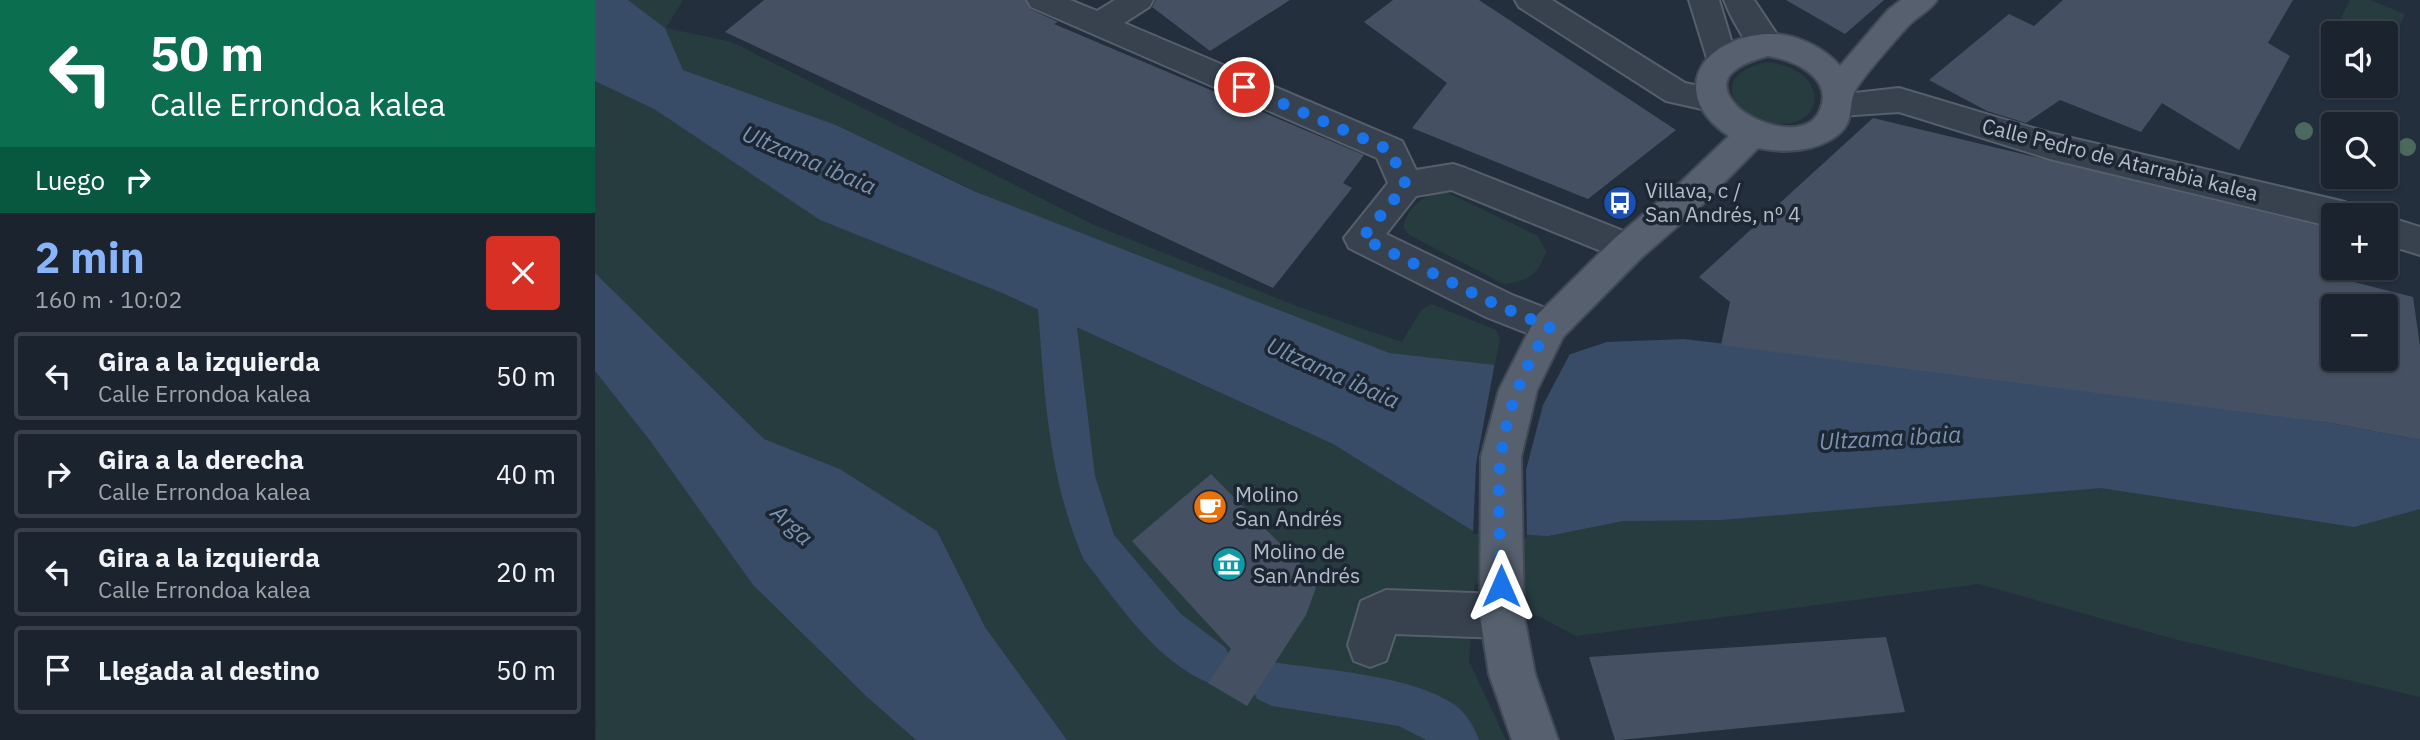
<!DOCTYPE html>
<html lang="es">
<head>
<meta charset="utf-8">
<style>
	body { margin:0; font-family:"IBM Plex Sans",sans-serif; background:#282f3a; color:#f1f3f6; height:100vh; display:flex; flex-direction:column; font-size:26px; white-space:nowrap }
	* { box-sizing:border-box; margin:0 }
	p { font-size:23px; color:#a0a4aa }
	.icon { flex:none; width:38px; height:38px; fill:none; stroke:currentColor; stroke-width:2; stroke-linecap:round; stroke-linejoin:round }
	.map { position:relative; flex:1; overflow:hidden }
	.panel { display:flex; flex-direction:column; background:#1b232e; width:595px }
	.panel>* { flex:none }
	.top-card { background:#0b6e4f; color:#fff; overflow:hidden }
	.controls { position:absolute; left:1726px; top:21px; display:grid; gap:14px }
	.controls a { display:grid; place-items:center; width:77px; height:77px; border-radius:7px; background:#1b232e; box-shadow:0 2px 5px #0004,0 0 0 2px #39404a; font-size:35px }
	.pin { position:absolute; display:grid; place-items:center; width:60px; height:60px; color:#fff; margin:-30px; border:4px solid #fff; border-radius:50%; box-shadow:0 2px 7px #0007 }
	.me { position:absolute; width:77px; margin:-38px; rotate:0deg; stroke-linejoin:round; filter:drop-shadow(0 0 5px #0008) }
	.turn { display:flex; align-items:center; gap:24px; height:147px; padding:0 35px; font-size:32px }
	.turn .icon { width:91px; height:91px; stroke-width:2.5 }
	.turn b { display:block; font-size:49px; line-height:60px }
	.then { display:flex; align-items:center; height:66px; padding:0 35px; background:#0003; gap:14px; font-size:26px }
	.round { display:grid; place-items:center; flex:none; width:74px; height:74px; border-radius:7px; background:#282f3a }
	.headline { display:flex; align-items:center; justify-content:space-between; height:119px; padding:0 35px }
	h1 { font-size:42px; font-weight:700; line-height:52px; color:#8ab4f8 }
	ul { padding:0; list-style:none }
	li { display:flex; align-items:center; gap:21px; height:88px; margin:0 14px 10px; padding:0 21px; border:4px solid #39404a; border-radius:7px }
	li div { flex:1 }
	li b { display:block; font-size:26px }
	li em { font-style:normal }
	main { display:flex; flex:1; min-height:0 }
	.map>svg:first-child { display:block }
	.green { fill:#263c3f }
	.water { fill:#394c67 }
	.pier { fill:#242f3e }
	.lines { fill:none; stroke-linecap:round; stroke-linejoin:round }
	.canal { fill:#394c67; fill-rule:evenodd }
	.building { fill:#455162; fill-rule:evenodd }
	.minor-casing { stroke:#565f6c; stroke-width:4 }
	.major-casing { stroke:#414a57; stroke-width:4 }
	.minor { fill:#38414e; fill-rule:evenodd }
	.major { fill:#56606e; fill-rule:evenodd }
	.tree { fill:#4b6a5d }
	.route { stroke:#1a73e8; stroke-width:12; stroke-dasharray:0 21.6 }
	.labels { text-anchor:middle; stroke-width:7; stroke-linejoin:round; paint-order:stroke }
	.street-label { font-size:21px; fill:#b4bcc9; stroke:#1d2633 }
	.poi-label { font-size:21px; fill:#b4bcc9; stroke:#1d2633; text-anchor:start }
	.water-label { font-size:23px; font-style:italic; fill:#7c92b1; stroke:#1d2633 }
</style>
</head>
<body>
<main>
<section class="panel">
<div class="top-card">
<div class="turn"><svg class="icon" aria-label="left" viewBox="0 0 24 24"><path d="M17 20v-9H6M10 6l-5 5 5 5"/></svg><div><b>50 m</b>Calle Errondoa kalea</div></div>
<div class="then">Luego<svg class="icon" aria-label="right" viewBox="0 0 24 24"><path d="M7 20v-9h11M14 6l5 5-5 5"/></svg></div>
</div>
<div class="headline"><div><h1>2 min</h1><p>160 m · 10:02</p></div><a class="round" style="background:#d93025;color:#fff"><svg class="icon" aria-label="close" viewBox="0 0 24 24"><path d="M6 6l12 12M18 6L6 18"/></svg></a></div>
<ul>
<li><svg class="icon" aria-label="left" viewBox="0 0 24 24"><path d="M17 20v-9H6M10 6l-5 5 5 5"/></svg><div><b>Gira a la izquierda</b><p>Calle Errondoa kalea</p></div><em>50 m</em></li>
<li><svg class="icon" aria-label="right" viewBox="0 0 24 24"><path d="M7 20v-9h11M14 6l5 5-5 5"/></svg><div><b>Gira a la derecha</b><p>Calle Errondoa kalea</p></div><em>40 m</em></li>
<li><svg class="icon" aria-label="left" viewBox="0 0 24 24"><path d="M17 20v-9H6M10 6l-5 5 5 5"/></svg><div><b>Gira a la izquierda</b><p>Calle Errondoa kalea</p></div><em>20 m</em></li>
<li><svg class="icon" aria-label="arrive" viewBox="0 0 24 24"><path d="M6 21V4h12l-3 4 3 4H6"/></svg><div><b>Llegada al destino</b></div><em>50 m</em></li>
</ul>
</section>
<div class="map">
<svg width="1825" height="740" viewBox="0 0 1825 740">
	<rect width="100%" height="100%" fill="#242f3e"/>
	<path class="green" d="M 33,0 L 88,0 L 71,28 L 137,42 L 499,225 L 704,307 L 807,342 L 826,310 L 836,304 L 901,330 L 905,338 L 900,365 L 973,355 L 1012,342 L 1825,452 L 1825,697 L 1575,638 L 1384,584 L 981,636 L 880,583 L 874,661 L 911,740 L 472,740 L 390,627 L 342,531 L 245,469 L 169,439 L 0,273 L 0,78 L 59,109 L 225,220 L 407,293 L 738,444 L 877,530 L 854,385 L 549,271 L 241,125 L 88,70 L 70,28 Z
		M 1755,0 L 1775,0 L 1810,14 L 1790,57 L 1790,33 L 1738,33 Z
		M 1172,62 C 1242,70 1230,138 1168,121 C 1157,118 1148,113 1142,103 C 1126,79 1152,66 1172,62 Z
		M 847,190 L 943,236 L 951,251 C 944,274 932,282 909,284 L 814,235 L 808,227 C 813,207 828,196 847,190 Z
		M 0,371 L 56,442 L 158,585 L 272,697 L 321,740 L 1,740 Z"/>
	<path class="water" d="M 0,0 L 33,0 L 70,28 L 88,70 L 241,125 L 381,192 L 794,353 L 900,365 L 973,355 L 1012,342 L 1089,339 L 1391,375 L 1736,423 L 1825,440 L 1825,509 L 1759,527 L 1506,488 L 1125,520 L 1028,521 L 953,536 L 878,531 L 738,444 L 407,293 L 225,220 L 59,109 L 0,81 Z
		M 0,273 L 169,439 L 245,469 L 342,531 L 390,627 L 472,740 L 321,740 L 272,697 L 158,585 L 56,442 L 0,371 Z"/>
	<path class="pier" d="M 977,350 L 948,405 L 931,470 L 932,538 L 878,534 L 881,464 L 900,362 Z"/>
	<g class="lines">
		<path class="canal" d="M 454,254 L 466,258 L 478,295 L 500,476 L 519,535 L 586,614 L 631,648 L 637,663 L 631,678 L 616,684 C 560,661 525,605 489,560 C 452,476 449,385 442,295 L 437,268 L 442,258 Z
			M 677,662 C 730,670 816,675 860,705 C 872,714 879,727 884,740 L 831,740 L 804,726 L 677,706 L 662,699 L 655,684 L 662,669 Z"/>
	</g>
	<path class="building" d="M 169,0 L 430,0 L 435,9 L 463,22 L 459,24 L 769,155 L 748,183 L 757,188 L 678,288 L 130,32 Z
		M 561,0 L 695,0 L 615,51 L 557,7 Z
		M 798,0 L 884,0 L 1081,130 L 993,199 L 817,128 L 852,83 L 769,22 Z
		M 1191,0 L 1289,0 L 1250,34 Z
		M 1468,0 L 1698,0 L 1673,43 L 1695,56 L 1644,150 L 1567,103 L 1546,132 L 1465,100 L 1431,123 L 1392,111 L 1334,80 L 1414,14 L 1439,26 Z
		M 1278,118 L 1738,229 L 1738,268 L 1753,268 L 1755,281 L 1818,297 L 1825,346 L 1825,440 L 1736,423 L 1126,345 L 1135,302 L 1104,277 ZM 1738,306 L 1790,306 L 1790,359 L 1738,359 Z
		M 616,474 L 723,582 L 711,615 L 652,706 L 613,683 L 636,649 L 537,541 Z
		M 1291,637 L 1310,712 L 1025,740 L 1020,740 L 994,657 Z"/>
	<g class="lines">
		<g class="minor-casing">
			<path id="minor" d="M 432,0 L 475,0 L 502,11 L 520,0 L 558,0 L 554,7 L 529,23 L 807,141 L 821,170 L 858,164 L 870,168 L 1046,238 L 1051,248 L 1046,258 L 1033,262 L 856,190 L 821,196 L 791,234 L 917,295 L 968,315 L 974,326 L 968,337 L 955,342 L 891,317 L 754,248 L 749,238 L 793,183 L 782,158 L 436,7 Z
				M 920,0 L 957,0 L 1090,83 L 1127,91 L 1132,99 L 1127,107 L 1116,111 L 1071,101 L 924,7 Z
				M 1094,0 L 1124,0 L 1142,60 L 1137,68 L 1126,71 L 1115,68 Z
				M 1129,0 L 1159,0 L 1189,45 L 1184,53 C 1177,55 1169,58 1162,53 C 1150,45 1134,13 1129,0 Z
				M 1304,88 L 1455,133 L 1746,201 L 1758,205 L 1764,215 L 1738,215 L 1738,227 L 1455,159 L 1304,112 L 1245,116 L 1233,112 L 1229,104 L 1233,96 Z
				M 1790,216 L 1825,227 L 1825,255 L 1790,244 Z
				M 791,590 L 907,594 L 923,601 L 929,616 L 923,631 L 907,638 L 800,634 L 791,661 L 775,667 L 759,661 L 753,645 L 766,601 Z"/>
		</g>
		<g class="major-casing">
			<path id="major" d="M 1306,0 L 1342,0 C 1335,11 1323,16 1314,25 C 1305,35 1263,82 1259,93 C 1253,110 1260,125 1237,139 C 1215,152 1188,153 1163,148 L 1108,204 L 1046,258 L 968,337 L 942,390 L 926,457 L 929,616 L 940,674 L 963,740 L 917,740 L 894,674 L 885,616 L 886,457 L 904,390 L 942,315 L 1020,238 L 1084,184 L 1134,136 C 1121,128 1108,115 1103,100 C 1091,58 1137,35 1173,34 C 1199,33 1229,47 1245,66 L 1293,10 ZM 1173,56 C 1198,60 1239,77 1225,110 C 1212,142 1156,123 1140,104 C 1115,75 1150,62 1173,56 Z"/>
		</g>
		<use href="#minor" class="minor"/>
		<use href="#major" class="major"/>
	</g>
	<g class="tree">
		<circle cx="1709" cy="131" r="9"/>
		<circle cx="1812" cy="147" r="9"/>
	</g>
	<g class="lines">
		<path class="route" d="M 649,87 L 795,150 L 811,185 L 767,238 L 904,306 L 955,327 C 930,364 911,411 906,457 C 901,498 906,544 906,586"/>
	</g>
	<defs>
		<g id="bus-disc" transform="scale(1.75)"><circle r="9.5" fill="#1a4fb4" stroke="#1d2633"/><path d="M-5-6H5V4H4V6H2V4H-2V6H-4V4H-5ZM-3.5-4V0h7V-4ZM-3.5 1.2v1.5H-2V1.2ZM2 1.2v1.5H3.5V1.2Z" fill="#fff"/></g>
		<g id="cafe-disc" transform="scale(1.75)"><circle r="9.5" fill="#e8710a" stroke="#1d2633"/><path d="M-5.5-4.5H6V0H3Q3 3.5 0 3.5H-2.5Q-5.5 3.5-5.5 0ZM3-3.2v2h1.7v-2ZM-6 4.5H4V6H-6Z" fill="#fff"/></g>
		<g id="museum-disc" transform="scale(1.75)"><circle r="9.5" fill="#0f9aa8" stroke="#1d2633"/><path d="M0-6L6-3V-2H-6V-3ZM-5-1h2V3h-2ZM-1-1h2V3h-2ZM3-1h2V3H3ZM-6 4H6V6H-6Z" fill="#fff"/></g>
	</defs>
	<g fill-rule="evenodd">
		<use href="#bus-disc" x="1025" y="203"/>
		<use href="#cafe-disc" x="615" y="507"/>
		<use href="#museum-disc" x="634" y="564"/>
	</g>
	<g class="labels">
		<g class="street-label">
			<text transform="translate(1525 160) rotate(14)" y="7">Calle Pedro de Atarrabia kalea</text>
		</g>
		<g class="poi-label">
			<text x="1050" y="198">Villava, c /<tspan x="1050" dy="24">San Andrés, nº 4</tspan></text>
			<text x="640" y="502">Molino<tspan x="640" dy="24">San Andrés</tspan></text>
			<text x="658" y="559">Molino de<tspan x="658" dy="24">San Andrés</tspan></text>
		</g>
		<g class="water-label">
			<text transform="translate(214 160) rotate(23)" y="8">Ultzama ibaia</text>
			<text transform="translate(738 373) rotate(24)" y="8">Ultzama ibaia</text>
			<text transform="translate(1295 438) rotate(-3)" y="8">Ultzama ibaia</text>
			<text transform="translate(197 525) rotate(43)" y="8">Arga</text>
		</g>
	</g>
</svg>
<div class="controls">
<a><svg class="icon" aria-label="sound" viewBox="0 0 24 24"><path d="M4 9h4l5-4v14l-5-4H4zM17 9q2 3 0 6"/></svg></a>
<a><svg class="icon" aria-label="search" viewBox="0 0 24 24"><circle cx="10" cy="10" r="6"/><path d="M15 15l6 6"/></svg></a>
<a>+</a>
<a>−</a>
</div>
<div class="pin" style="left:649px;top:87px;background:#d93025"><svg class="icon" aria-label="arrive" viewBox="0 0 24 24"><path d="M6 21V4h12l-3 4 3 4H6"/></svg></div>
<svg class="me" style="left:906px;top:586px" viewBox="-20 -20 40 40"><path d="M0-17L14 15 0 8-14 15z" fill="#1a73e8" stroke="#fff" stroke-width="4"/></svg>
</div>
</main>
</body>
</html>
